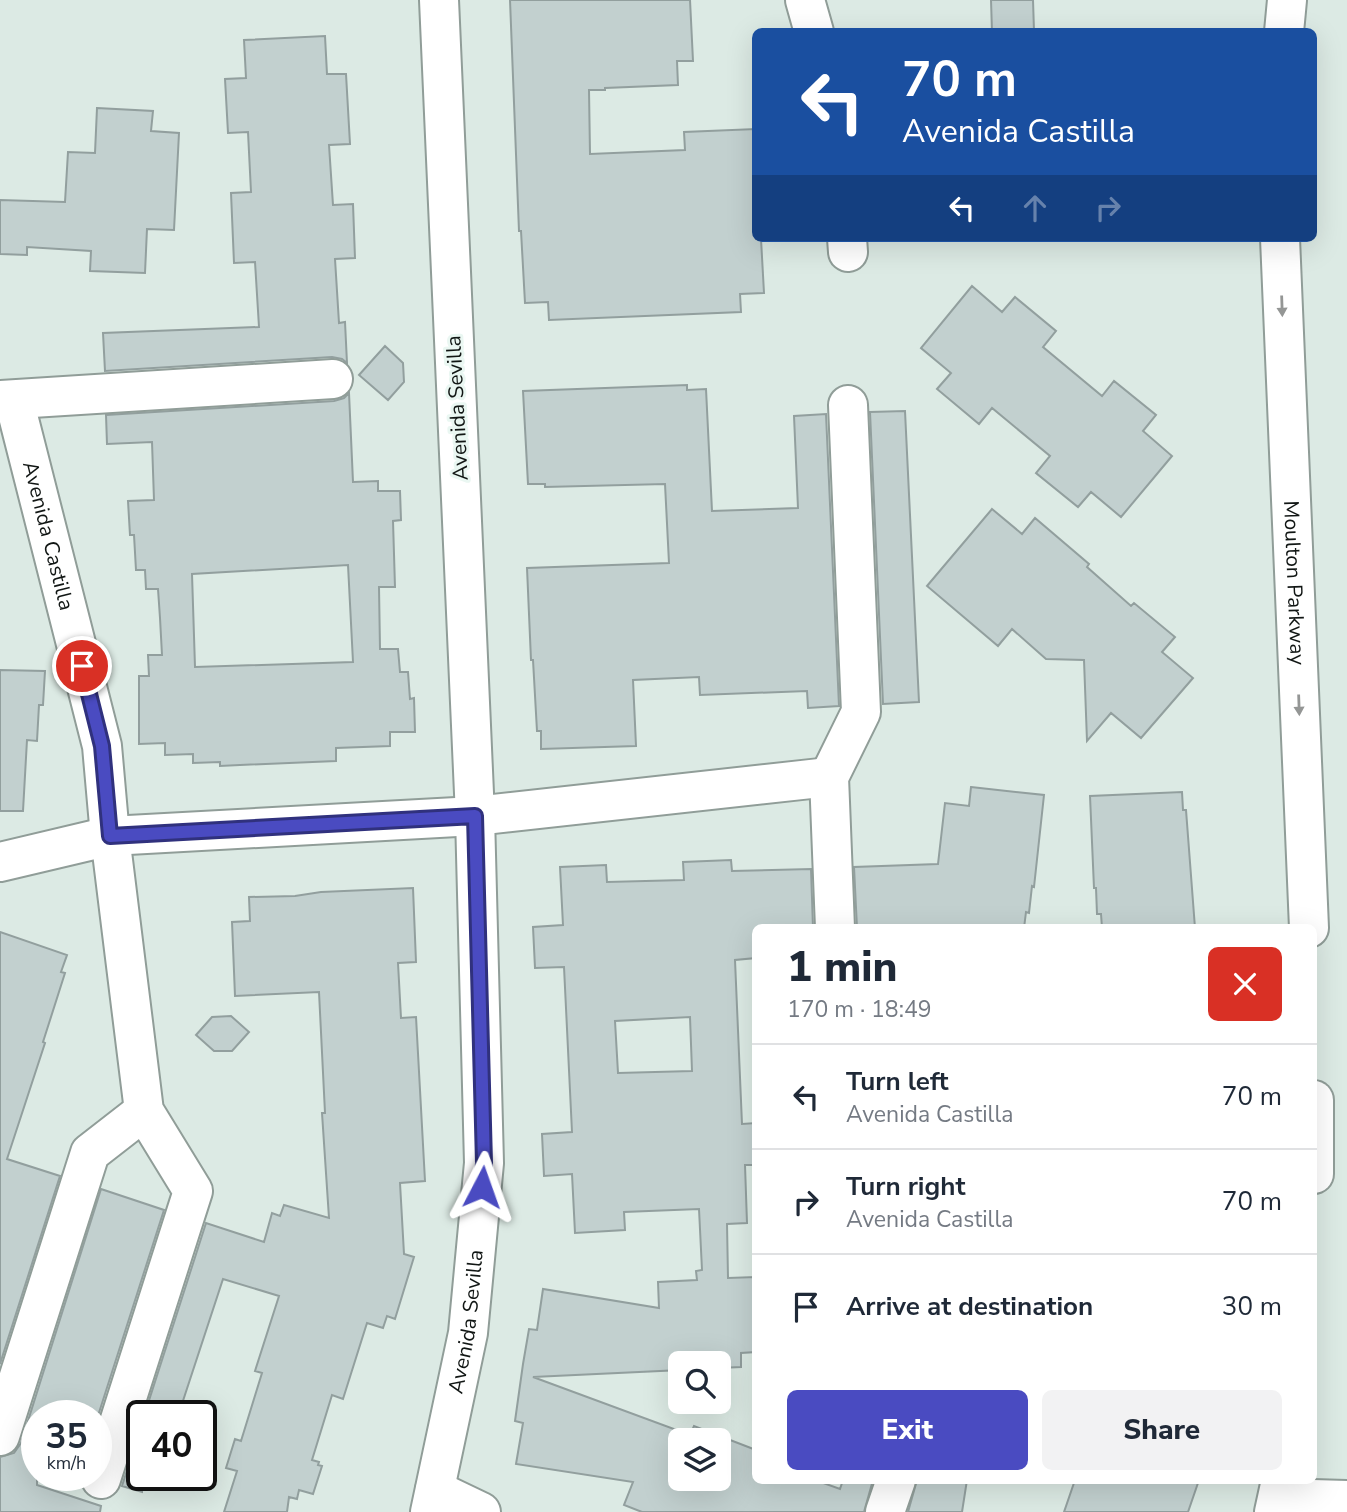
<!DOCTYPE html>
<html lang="en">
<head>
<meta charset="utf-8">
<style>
	body { margin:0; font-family:"Nunito Sans",sans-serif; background:#f2f2f3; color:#1f2937; height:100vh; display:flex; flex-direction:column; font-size:26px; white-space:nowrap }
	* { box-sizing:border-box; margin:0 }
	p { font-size:23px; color:#747a83 }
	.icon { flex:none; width:38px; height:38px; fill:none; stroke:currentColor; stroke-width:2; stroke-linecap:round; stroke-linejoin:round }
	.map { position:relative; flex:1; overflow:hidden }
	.details { position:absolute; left:752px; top:924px; width:565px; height:560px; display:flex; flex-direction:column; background:#fff; border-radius:10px; box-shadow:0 7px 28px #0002 }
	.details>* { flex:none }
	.guide { position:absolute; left:752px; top:28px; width:565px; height:214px; border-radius:10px; box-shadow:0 7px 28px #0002; background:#1a4fa0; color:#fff; overflow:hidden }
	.buttons { position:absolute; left:668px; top:1351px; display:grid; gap:14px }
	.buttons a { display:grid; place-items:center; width:63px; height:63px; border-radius:10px; background:#fff; box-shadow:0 7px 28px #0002; font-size:35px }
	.speed { position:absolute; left:21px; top:1400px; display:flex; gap:14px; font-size:35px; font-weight:700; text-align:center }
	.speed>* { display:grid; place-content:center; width:91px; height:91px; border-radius:50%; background:#fff; box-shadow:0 7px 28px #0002; line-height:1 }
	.speed small { font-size:18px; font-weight:400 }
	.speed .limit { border:4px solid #111; border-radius:10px; background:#fff; color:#111 }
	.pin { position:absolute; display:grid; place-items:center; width:60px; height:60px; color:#fff; margin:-30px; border:4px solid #fff; border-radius:50%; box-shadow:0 2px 7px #0007 }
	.me { position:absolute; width:77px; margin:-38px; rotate:4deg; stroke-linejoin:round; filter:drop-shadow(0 0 5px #0008) }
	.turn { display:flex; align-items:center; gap:24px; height:147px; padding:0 35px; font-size:32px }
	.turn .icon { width:91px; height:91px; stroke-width:2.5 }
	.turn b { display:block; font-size:49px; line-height:60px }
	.lanes { display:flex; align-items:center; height:66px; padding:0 35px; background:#0003; justify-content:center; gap:35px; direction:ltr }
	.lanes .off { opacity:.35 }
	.round { display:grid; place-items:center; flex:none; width:74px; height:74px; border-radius:10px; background:#f2f2f3 }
	.overview { display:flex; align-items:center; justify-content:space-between; height:119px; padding:0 35px }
	h1 { font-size:42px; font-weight:800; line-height:52px }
	.action { display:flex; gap:14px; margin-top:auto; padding:14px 35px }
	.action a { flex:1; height:80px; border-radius:10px; background:#4a4bc1; color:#fff; font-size:28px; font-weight:800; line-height:80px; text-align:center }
	.action a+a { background:#f2f2f3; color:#1f2937 }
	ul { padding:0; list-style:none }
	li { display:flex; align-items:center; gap:21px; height:105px; padding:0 35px; border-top:2px solid #e0e1e3 }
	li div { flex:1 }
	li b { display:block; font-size:26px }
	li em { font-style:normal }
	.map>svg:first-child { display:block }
	.building { fill:#c2d0cf; stroke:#929f9e; stroke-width:2; fill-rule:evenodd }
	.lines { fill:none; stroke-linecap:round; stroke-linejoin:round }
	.minor-casing { stroke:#909d98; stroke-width:42 }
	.major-casing { stroke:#909d98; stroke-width:42 }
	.minor { stroke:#fff; stroke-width:38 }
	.major { stroke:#fff; stroke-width:38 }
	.oneway { fill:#949695 }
	.route-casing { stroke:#30317d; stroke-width:18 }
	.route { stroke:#4a4bc1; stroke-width:12 }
	.labels { text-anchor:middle; stroke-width:6; stroke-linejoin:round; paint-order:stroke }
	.street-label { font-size:21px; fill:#111614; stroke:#eaf7f2 }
</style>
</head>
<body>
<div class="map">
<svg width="1347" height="1512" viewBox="0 0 1347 1512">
	<rect width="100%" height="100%" fill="#dceae4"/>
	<path class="building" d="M 510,0 L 690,0 L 693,61 L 677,61 L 678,85 L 605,88 L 605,90 L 589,90 L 590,154 L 685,150 L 684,132 L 756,129 L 756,239 L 761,239 L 764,293 L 740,294 L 741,312 L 549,320 L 548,302 L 525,303 L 521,231 L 519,231 Z
		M 991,0 L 1033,0 L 1034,31 L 992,32 Z
		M 325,36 L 327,74 L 346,74 L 350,144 L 329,145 L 333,205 L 353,204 L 355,258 L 335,259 L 339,323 L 345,322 L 347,363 L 342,359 L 332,357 L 105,371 L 103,333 L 259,327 L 255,262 L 234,263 L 231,193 L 251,192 L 248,132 L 228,133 L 225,79 L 246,78 L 244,40 Z
		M 97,108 L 153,111 L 151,131 L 179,133 L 174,230 L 147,229 L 145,273 L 90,271 L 91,251 L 27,247 L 27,255 L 0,254 L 0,200 L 65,202 L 68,152 L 95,153 Z
		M 972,286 L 1002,312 L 1015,297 L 1056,331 L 1043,347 L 1102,396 L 1114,381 L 1156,415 L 1143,431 L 1172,456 L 1121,517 L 1091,492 L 1078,507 L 1036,473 L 1050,456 L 992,408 L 979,424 L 937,389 L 951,373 L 921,348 Z
		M 385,346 L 403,363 L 404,382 L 388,400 L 359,375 Z
		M 687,385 L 687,390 L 706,389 L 712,511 L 798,508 L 794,416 L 826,414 L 839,706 L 808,708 L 807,691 L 700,695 L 699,677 L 633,680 L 636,746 L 541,749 L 541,731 L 537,731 L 533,660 L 531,660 L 527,568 L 669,563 L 665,484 L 545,487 L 545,484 L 528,484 L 523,391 Z
		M 349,393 L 353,482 L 378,481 L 378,491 L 400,491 L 401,520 L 393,521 L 395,587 L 379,587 L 380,649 L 398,649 L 400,672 L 408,672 L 410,699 L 414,698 L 415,732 L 390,732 L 390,746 L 336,748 L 336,761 L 240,765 L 220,766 L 220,762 L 193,763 L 193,754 L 165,755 L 165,743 L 139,744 L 139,676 L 149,676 L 148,655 L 162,655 L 160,618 L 158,589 L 146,589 L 145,570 L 136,570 L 134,535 L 130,535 L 128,501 L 154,500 L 152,442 L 107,444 L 106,415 L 334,401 L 344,398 ZM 348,565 L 353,662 L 195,667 L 192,574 Z
		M 905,411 L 919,702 L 883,704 L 870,412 Z
		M 992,509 L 1022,534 L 1035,518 L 1089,564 L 1087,567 L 1131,606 L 1134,603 L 1175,637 L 1162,652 L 1193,678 L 1141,738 L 1111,713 L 1087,741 L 1084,660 L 1046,659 L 1012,629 L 998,646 L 927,586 Z
		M 0,670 L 45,671 L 43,705 L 39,705 L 37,741 L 27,740 L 23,811 L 0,811 Z
		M 971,787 L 1044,795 L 1034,887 L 1032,886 L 1029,913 L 1026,912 L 1024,928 L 857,928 L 854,867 L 938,864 L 945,803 L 969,806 Z
		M 1182,792 L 1183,810 L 1186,810 L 1195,928 L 1102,928 L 1101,914 L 1097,914 L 1096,888 L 1094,888 L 1090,796 Z
		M 731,860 L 732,871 L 811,869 L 813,928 L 756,928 L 756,958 L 735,960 L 742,1124 L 756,1123 L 756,1165 L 745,1165 L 747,1223 L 727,1224 L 728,1278 L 756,1277 L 756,1352 L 741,1353 L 741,1367 L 719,1368 L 719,1363 L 681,1363 L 681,1370 L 533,1377 L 690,1435 L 694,1426 L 756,1450 L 756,1480 L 815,1480 L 840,1489 L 843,1480 L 873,1480 L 864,1512 L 642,1512 L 624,1505 L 633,1482 L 516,1464 L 523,1423 L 515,1421 L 523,1364 L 529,1329 L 537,1330 L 543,1289 L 659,1308 L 658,1282 L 697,1280 L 696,1271 L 702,1270 L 699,1209 L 624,1212 L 625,1230 L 575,1233 L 572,1174 L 544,1176 L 542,1134 L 572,1132 L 564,967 L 535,968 L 533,927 L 563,925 L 560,867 L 606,865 L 607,882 L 684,880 L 683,862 ZM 690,1017 L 692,1071 L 618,1073 L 615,1021 ZM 681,1440 L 719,1440 L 719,1479 L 681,1479 Z
		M 413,888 L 416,962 L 398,963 L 401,1018 L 416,1017 L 425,1181 L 400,1183 L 404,1254 L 414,1257 L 395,1319 L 387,1316 L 383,1328 L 367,1323 L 343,1399 L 332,1395 L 312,1460 L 319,1462 L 318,1465 L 322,1466 L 313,1494 L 299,1490 L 297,1499 L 289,1497 L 287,1512 L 224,1512 L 237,1471 L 226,1468 L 235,1439 L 241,1441 L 262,1373 L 255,1371 L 279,1296 L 223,1279 L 178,1416 L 144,1416 L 206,1223 L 264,1242 L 272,1213 L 280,1216 L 284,1205 L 329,1218 L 322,1113 L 325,1113 L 319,992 L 235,996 L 232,922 L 250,921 L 249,897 L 295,896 L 321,892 Z
		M 0,932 L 67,955 L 61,972 L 65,973 L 43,1042 L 45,1043 L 7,1159 L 60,1176 L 0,1364 Z
		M 231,1016 L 249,1032 L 232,1051 L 214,1051 L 196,1035 L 212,1017 Z
		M 101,1189 L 164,1210 L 96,1422 L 96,1416 L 37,1416 L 37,1485 L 101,1506 L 100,1512 L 0,1512 L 0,1457 L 14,1453 L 21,1443 Z
		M 142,1423 L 142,1492 L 122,1486 Z
		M 917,1480 L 967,1480 L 962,1512 L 908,1512 Z
		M 1075,1480 L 1199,1480 L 1188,1512 L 1064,1512 Z"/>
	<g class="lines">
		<g class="minor-casing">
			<g id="minor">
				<path d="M 805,0 L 814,32"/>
				<path d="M 847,238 L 848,252"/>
				<path d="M 0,400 L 333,379"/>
				<path id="s1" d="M 14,400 L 102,746 L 110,836 L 144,1111 L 193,1191 L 101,1479"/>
				<path d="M 0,862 L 110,836 L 475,816 L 829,777"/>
				<path d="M 835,928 L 829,777 L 861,712 L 848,405"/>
				<path d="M 0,1436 L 90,1153 L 144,1111"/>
				<path d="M 435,1490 L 481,1512"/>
				<path d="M 1278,1498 L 1347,1500"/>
				<path id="s2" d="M 430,1512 L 468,1333 L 484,1163 L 475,816 L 439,0"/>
				<path d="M 885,1512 L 896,1480"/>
			</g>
		</g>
		<g class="major-casing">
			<g id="major">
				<path d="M 1284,32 L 1287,0"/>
				<path id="s3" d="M 1280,238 L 1309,928"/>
				<path d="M 1314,1100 L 1314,1174"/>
				<path d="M 1274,1512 L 1281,1480"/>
			</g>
		</g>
		<use href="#minor" class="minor"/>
		<use href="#major" class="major"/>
	</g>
	<defs><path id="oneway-solid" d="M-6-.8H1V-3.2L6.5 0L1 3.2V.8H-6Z" transform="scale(1.75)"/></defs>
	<g class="oneway">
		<use href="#oneway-solid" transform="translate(1282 306) rotate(88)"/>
		<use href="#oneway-solid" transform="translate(1299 705) rotate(88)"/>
	</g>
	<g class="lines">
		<g class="route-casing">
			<path id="route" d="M 82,666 L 102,746 L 110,836 L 475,816 L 484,1163 L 482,1187"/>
		</g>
		<use href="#route" class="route"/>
	</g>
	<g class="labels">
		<g class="street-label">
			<text transform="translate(457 408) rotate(-93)" y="7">Avenida Sevilla</text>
			<text dy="7" stroke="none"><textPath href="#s1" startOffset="140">Avenida Castilla</textPath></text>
			<text dy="7" stroke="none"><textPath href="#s3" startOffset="345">Moulton Parkway</textPath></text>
			<text dy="7" stroke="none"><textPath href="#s2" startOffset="194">Avenida Sevilla</textPath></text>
		</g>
	</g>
</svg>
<div class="buttons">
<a><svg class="icon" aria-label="search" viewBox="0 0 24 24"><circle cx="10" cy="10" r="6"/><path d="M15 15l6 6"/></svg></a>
<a><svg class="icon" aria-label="layers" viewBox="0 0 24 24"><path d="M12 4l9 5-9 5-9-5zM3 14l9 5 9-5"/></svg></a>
</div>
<div class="speed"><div>35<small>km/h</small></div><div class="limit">40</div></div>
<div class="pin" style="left:82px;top:666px;background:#d93025"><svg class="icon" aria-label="arrive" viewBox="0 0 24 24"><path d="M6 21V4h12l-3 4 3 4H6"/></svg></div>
<svg class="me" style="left:482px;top:1187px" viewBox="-20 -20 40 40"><path d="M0-17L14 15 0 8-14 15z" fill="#4a4bc1" stroke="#fff" stroke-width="4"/></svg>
<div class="guide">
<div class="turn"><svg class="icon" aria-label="left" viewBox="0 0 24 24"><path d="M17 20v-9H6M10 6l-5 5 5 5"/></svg><div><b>70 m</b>Avenida Castilla</div></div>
<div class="lanes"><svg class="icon" aria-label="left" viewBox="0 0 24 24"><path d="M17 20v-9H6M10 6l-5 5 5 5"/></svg><svg class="icon off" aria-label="ahead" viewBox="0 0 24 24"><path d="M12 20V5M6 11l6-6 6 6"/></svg><svg class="icon off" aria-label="right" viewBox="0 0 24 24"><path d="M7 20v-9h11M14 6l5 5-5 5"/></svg></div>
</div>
<section class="details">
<div class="overview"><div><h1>1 min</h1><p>170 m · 18:49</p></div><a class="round" style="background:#d93025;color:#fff"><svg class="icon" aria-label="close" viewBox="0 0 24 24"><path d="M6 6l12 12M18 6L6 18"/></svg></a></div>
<ul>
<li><svg class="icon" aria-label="left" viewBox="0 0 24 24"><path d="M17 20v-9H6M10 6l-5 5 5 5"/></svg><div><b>Turn left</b><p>Avenida Castilla</p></div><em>70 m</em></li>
<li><svg class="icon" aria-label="right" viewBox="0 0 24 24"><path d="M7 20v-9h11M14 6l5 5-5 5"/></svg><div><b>Turn right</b><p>Avenida Castilla</p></div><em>70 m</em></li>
<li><svg class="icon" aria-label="arrive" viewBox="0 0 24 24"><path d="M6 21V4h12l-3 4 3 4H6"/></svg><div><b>Arrive at destination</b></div><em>30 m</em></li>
</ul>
<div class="action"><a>Exit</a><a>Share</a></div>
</section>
</div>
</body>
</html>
